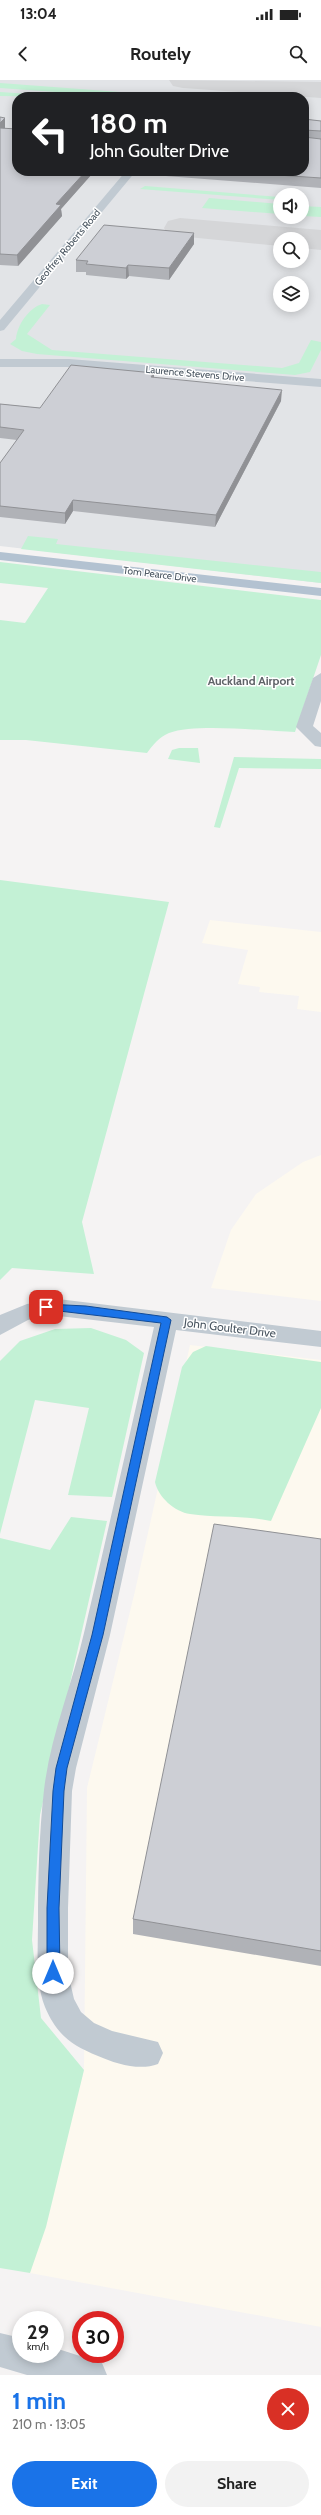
<!DOCTYPE html>
<html lang="en">
<head>
<meta charset="utf-8">
<style>
	body { margin:0; font-family:Cabin,sans-serif; background:#f2f2f2; color:#222; height:100vh; display:flex; flex-direction:column; font-size:15px; white-space:nowrap }
	* { box-sizing:border-box; margin:0 }
	p { font-size:13px; color:#767676 }
	.icon { flex:none; width:22px; height:22px; fill:none; stroke:currentColor; stroke-width:2; stroke-linecap:round; stroke-linejoin:round }
	.map { position:relative; height:2295px; overflow:hidden }
	.side { display:flex; flex-direction:column; background:#fff; flex:1 }
	.side>* { flex:none }
	.banner { position:absolute; left:12px; top:12px; width:297px; height:84px; border-radius:16px; box-shadow:0 2px 10px #0003; background:#202124; color:#fff; overflow:hidden }
	.buttons { position:absolute; left:273px; top:108px; display:grid; gap:8px }
	.buttons a { display:grid; place-items:center; width:36px; height:36px; border-radius:50%; background:#fff; box-shadow:0 2px 10px #0003; font-size:20px }
	.speed { position:absolute; left:12px; top:2231px; display:flex; gap:8px; font-size:20px; font-weight:700; text-align:center }
	.speed>* { display:grid; place-content:center; width:52px; height:52px; border-radius:50%; background:#fff; box-shadow:0 2px 10px #0003; line-height:1 }
	.speed small { font-size:10px; font-weight:400 }
	.speed .limit { border:6px solid #d22; background:#fff; color:#111 }
	.pin { position:absolute; display:grid; place-items:center; width:34px; height:34px; color:#fff; margin:-17px; border-radius:8px; box-shadow:0 2px 6px #0006 }
	.me { position:absolute; width:44px; margin:-22px; rotate:0deg; stroke-linejoin:round; filter:drop-shadow(0 0 3px #0008) }
	.turn { display:flex; align-items:center; gap:14px; height:84px; padding:0 12px; font-size:18px }
	.turn .icon { width:52px; height:52px; stroke-width:2.5 }
	.turn b { display:block; font-size:28px; line-height:34px }
	.round { display:grid; place-items:center; flex:none; width:42px; height:42px; border-radius:21px; background:#f2f2f2 }
	.overview { display:flex; align-items:center; justify-content:space-between; height:68px; padding:0 12px }
	h1 { font-size:24px; font-weight:700; line-height:30px; color:#1a73e8 }
	.button { display:flex; gap:8px; margin-top:auto; padding:8px 12px }
	.button a { flex:1; height:46px; border-radius:24px; background:#1a73e8; color:#fff; font-size:16px; font-weight:700; line-height:46px; text-align:center }
	.button a+a { background:#f2f2f2; color:#222 }
	.status { display:flex; justify-content:space-between; align-items:center; height:28px; padding:0 20px; background:#fff; direction:ltr }
	.status svg { height:11px; fill:currentColor }
	header { display:flex; justify-content:space-between; align-items:center; height:52px; padding:0 12px; background:#fff; font-size:18px; font-weight:700 }
	.map>svg:first-child { display:block }
	.commercial { fill:#fdf9ef }
	.airport { fill:#e2e4e7; fill-rule:evenodd }
	.green { fill:#c3f1d5 }
	.lines { fill:none; stroke-linecap:round; stroke-linejoin:round }
	.taxiway { fill:#d5d6d8; fill-rule:evenodd }
	.minor { fill:#c1cad2; fill-rule:evenodd }
	.major { fill:#b3c2d1; fill-rule:evenodd }
	.wall { fill:#b0b2b7 }
	.shaded-wall { fill:#909195 }
	.building { fill:#cdcfd5; stroke:#909195 }
	.route { fill:#1a73e8; stroke:#114b97 }
	.labels { text-anchor:middle; stroke-width:3; stroke-linejoin:round; paint-order:stroke }
	.far-street-label { font-size:10px; fill:#4a5661; stroke:#fff }
	.far-quarter-label { font-size:12px; font-weight:bold; fill:#5f6368; stroke:#fff }
	.street-label { font-size:12px; fill:#4a5661; stroke:#fff }
</style>
</head>
<body>
<div class="status"><b>13:04</b><svg viewBox="0 0 49 12"><path d="M0 12V9h3v3zM5 12V6h3v6zM10 12V3h3v9zM15 12V0h3v12zM26 1h20v11H26zM47 4h2v5h-2z"/></svg></div>
<header><svg class="icon" aria-label="back" viewBox="0 0 24 24"><path d="M15 5l-7 7 7 7"/></svg>Routely<svg class="icon" aria-label="search" viewBox="0 0 24 24"><circle cx="10" cy="10" r="6"/><path d="M15 15l6 6"/></svg></header>
<div class="map">
<svg width="321" height="2295" viewBox="0 0 321 2295">
	<rect width="100%" height="100%" fill="#f5f3f3"/>
	<path class="commercial" d="M 210,840 L 321,852 L 321,932 L 297,929 L 299,916 L 259,912 L 260,907 L 238,904 L 248,870 L 202,863 Z
		M 321,1075 L 321,1221 L 211,1208 L 231,1150 L 256,1114 L 303,1082 Z
		M 190,1265 L 321,1280 L 321,2247 L 30,2193 L 84,1990 L 87,1708 L 135,1511 Z"/>
	<path class="airport" d="M 0,0 L 321,0 L 321,503 L 0,466 ZM 17,17 L 304,17 L 304,91 L 17,91 ZM 280,115 L 302,115 L 302,137 L 280,137 ZM 280,159 L 302,159 L 302,181 L 280,181 ZM 280,203 L 302,203 L 302,225 L 280,225 Z"/>
	<path class="green" d="M 0,3 L 187,17 L 126,17 L 0,8 Z
		M 0,12 L 77,17 L 0,16 Z
		M 145,106 L 280,117 L 280,120 L 140,109 Z
		M 209,118 L 280,124 L 280,134 L 202,128 Z
		M 302,126 L 321,127 L 321,137 L 302,136 Z
		M 42,224 L 50,225 L 27,254 L 52,270 L 282,288 L 299,283 L 311,260 L 321,262 L 321,270 L 310,292 L 295,295 L 37,274 L 22,271 L 10,264 L 16,259 C 17,245 29,228 42,224 Z
		M 28,456 L 58,459 L 56,464 L 321,492 L 321,503 L 21,469 Z
		M 0,482 L 321,520 L 321,575 L 295,652 C 264,651 196,643 169,653 C 159,657 153,665 147,673 L 26,660 L 0,660 L 0,540 L 25,543 L 48,508 L 0,503 Z
		M 179,668 L 198,668 L 200,683 L 168,679 L 172,670 Z
		M 234,677 L 321,679 L 321,689 L 239,688 L 220,748 L 214,747 Z
		M 0,800 L 169,822 L 82,1142 L 94,1194 L 12,1188 L 0,1200 Z
		M 91,1248 L 126,1260 L 144,1273 L 112,1417 L 68,1415 L 89,1328 L 35,1320 L 0,1454 L 0,1281 L 20,1261 L 55,1249 Z
		M 206,1266 L 321,1282 L 321,1328 L 271,1441 C 244,1435 217,1438 190,1434 C 175,1432 158,1417 155,1402 L 182,1287 L 193,1272 Z
		M 71,1437 L 107,1441 L 40,1735 L 32,1860 L 41,1938 L 84,1990 L 46,2147 L 30,2193 L 0,2188 L 0,1458 L 50,1470 Z"/>
	<g class="lines">
		<path class="taxiway" d="M 169,0 L 321,2 L 321,18 L 183,8 L 173,6 Z
			M 180,138 L 321,150 L 321,170 L 302,168 L 302,159 L 280,159 L 280,166 L 168,155 L 164,148 L 168,141 Z"/>
		<path class="minor" d="M 126,91 L 136,91 L 4,250 L 0,251 L 0,240 Z
			M 0,279 L 69,279 L 321,299 L 321,307 L 69,287 L 0,287 Z
			M 321,593 L 321,621 L 313,646 L 321,653 L 321,667 L 315,666 L 296,647 L 313,598 Z
			M 58,1219 L 321,1251 L 321,1267 L 176,1250 L 110,1555 L 76,1688 L 72,1711 L 68,1828 L 68,1893 L 74,1919 L 81,1932 L 94,1943 L 112,1951 L 158,1962 L 163,1973 L 158,1984 C 140,1991 116,1984 98,1976 C 71,1965 57,1955 45,1927 C 35,1901 38,1872 38,1844 C 38,1800 39,1754 44,1710 C 50,1657 72,1605 84,1553 C 108,1451 131,1349 154,1247 L 50,1235 L 28,1240 L 0,1255 L 0,1235 L 27,1224 Z
			M 0,2253 L 21,2258 L 21,2274 L 55,2274 L 55,2268 L 102,2283 L 107,2295 L 27,2295 L 0,2287 Z"/>
		<path class="major" d="M 0,472 L 321,508 L 321,516 L 0,480 Z"/>
	</g>
	<path class="wall" d="M 0,37 L 5,48 L 17,91 L 92,94 L 61,129 L 62,136 L 18,186 L 0,185 Z
		M 304,39 L 321,41 L 321,108 L 153,95 L 153,91 L 304,91 Z
		M 194,153 L 194,164 L 169,200 L 129,196 L 126,199 L 86,195 L 86,192 L 76,192 L 76,180 Z
		M 154,293 L 154,298 L 281,321 L 215,447 L 73,431 L 65,444 L 0,437 L 0,383 L 17,360 L 0,358 L 0,324 L 40,328 Z
		M 321,1459 L 321,1886 L 133,1854 L 133,1839 Z"/>
	<path class="shaded-wall" d="M 5,38 L 5,48 L 0,53 L 0,43 Z
		M 86,91 L 92,91 L 92,94 L 61,129 L 62,136 L 18,186 L 17,175 L 56,124 Z
		M 194,153 L 194,164 L 169,200 L 169,188 Z
		M 128,185 L 129,196 L 126,199 L 126,188 Z
		M 154,293 L 154,303 L 151,297 Z
		M 282,310 L 281,321 L 215,447 L 216,435 Z
		M 73,420 L 73,431 L 65,444 L 65,433 Z"/>
	<path class="building" d="M 0,37 L 5,38 L 0,43 Z
		M 304,39 L 321,41 L 321,51 L 304,50 L 304,52 Z
		M 0,48 L 17,49 L 17,91 L 86,91 L 56,124 L 61,125 L 17,175 L 0,174 Z
		M 304,57 L 321,59 L 321,98 L 219,91 L 304,91 Z
		M 104,145 L 194,153 L 169,188 L 128,185 L 126,188 L 86,184 L 88,181 L 76,180 Z
		M 71,285 L 154,293 L 151,297 L 282,310 L 216,435 L 73,420 L 65,433 L 0,426 L 0,383 L 24,350 L 0,347 L 0,324 L 40,328 Z
		M 214,1444 L 321,1459 L 321,1871 L 133,1839 Z"/>
	<path class="route" d="M 46,1224 L 86,1226 L 167,1237 L 171,1240 L 103,1555 L 67,1688 L 64,1711 L 59,1828 L 60,1893 L 58,1897 L 53,1899 L 49,1897 L 47,1893 L 47,1828 L 53,1711 L 56,1688 L 92,1555 L 161,1243 L 42,1229 L 41,1227 Z"/>
	<g class="labels">
		<g class="far-street-label">
			<text transform="translate(67 167) rotate(-50)" y="4">Geoffrey Roberts Road</text>
			<text transform="translate(195 293) rotate(5)" y="4">Laurence Stevens Drive</text>
			<text transform="translate(160 494) rotate(7)" y="4">Tom Pearce Drive</text>
		</g>
		<g class="far-quarter-label">
			<text x="251" y="605">Auckland Airport</text>
		</g>
		<g class="street-label">
			<text transform="translate(230 1248) rotate(7)" y="4">John Goulter Drive</text>
		</g>
	</g>
</svg>
<div class="buttons">
<a><svg class="icon" aria-label="sound" viewBox="0 0 24 24"><path d="M4 9h4l5-4v14l-5-4H4zM17 9q2 3 0 6"/></svg></a>
<a><svg class="icon" aria-label="search" viewBox="0 0 24 24"><circle cx="10" cy="10" r="6"/><path d="M15 15l6 6"/></svg></a>
<a><svg class="icon" aria-label="layers" viewBox="0 0 24 24"><path d="M12 4l9 5-9 5-9-5zM3 14l9 5 9-5"/></svg></a>
</div>
<div class="speed"><div>29<small>km/h</small></div><div class="limit">30</div></div>
<div class="pin" style="left:46px;top:1227px;background:#d93025"><svg class="icon" aria-label="arrive" viewBox="0 0 24 24"><path d="M6 21V4h12l-3 4 3 4H6"/></svg></div>
<svg class="me" style="left:53px;top:1893px" viewBox="-20 -20 40 40"><circle r="19" fill="#fff"/><path d="M0-13L10 11 0 6-10 11z" fill="#1a73e8"/></svg>
<div class="banner">
<div class="turn"><svg class="icon" aria-label="left" viewBox="0 0 24 24"><path d="M17 20v-9H6M10 6l-5 5 5 5"/></svg><div><b>180 m</b>John Goulter Drive</div></div>
</div>
</div>
<section class="side">
<div class="overview"><div><h1>1 min</h1><p>210 m · 13:05</p></div><a class="round" style="background:#d93025;color:#fff"><svg class="icon" aria-label="close" viewBox="0 0 24 24"><path d="M6 6l12 12M18 6L6 18"/></svg></a></div>
<div class="button"><a>Exit</a><a>Share</a></div>
</section>
</body>
</html>
